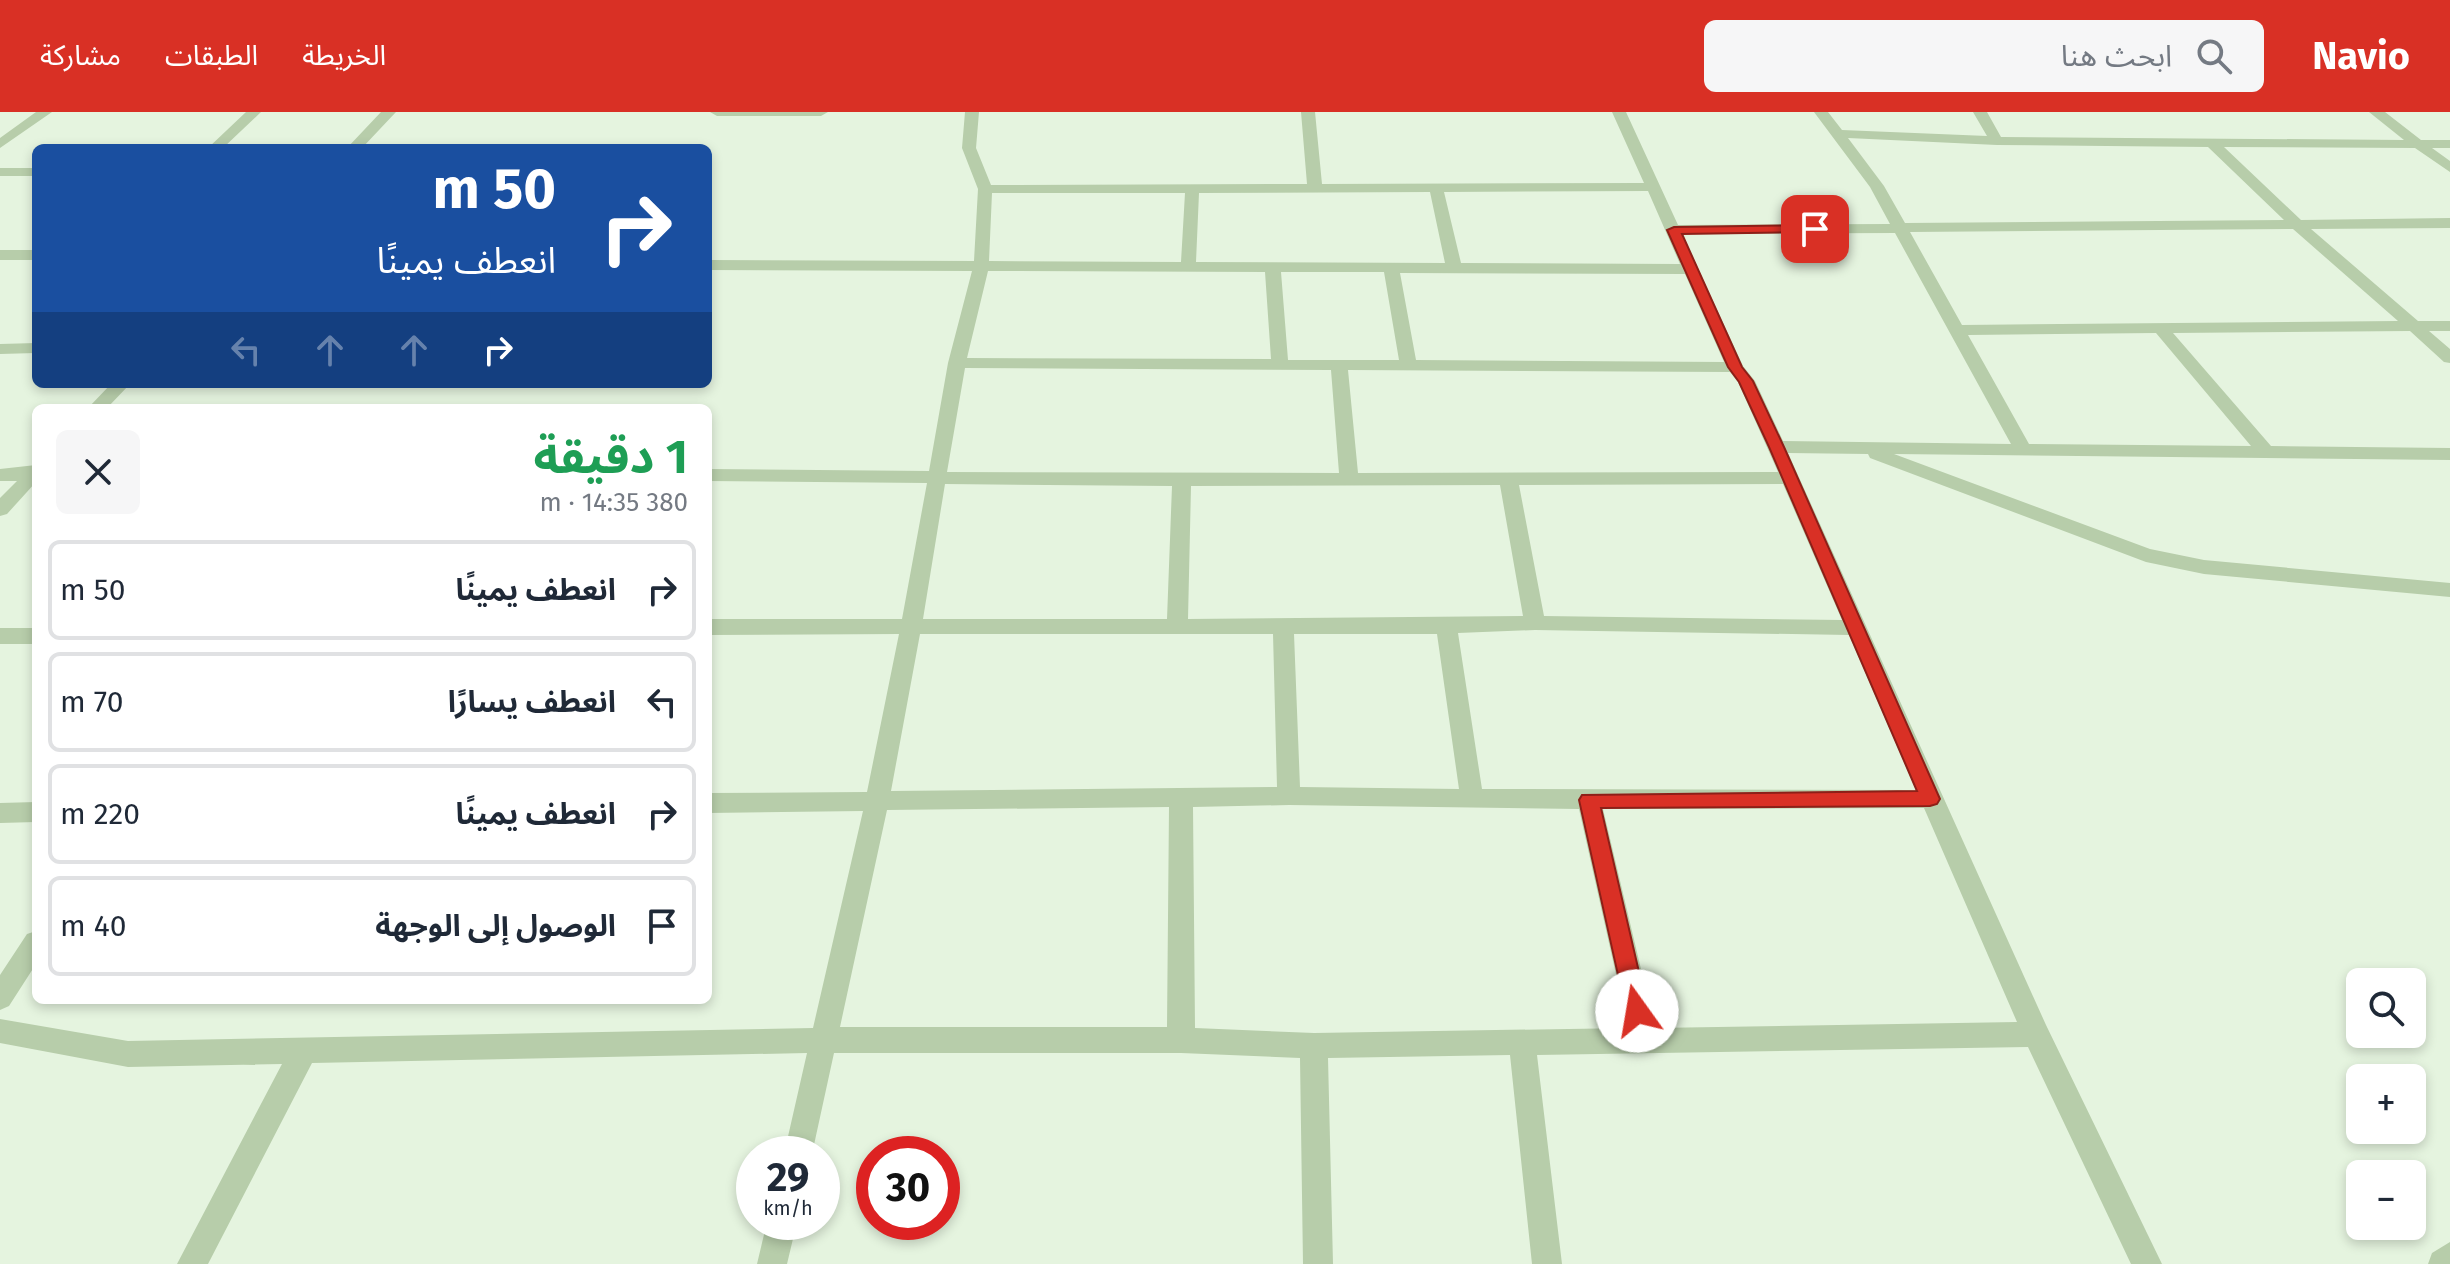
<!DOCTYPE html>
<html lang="ar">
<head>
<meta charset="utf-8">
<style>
	body { margin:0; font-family:"Fira Sans","Noto Sans Arabic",sans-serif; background:#f6f6f7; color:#1f2937; direction:rtl; height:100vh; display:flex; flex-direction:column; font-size:30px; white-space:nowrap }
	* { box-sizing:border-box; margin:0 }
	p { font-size:26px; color:#747a83 }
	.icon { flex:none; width:44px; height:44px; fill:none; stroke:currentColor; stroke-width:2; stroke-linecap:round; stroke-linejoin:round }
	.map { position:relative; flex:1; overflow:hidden; direction:ltr }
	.sheet { position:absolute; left:32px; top:292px; width:680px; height:600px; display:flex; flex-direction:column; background:#fff; border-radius:12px; box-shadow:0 4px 12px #0003; direction:rtl }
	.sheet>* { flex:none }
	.top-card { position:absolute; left:32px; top:32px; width:680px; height:244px; border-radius:12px; box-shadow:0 4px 12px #0003; direction:rtl; background:#1a4fa0; color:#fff; overflow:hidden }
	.fabs { position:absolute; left:2346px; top:856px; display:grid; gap:16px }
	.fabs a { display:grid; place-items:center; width:80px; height:80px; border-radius:12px; background:#fff; box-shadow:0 4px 12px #0003; font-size:40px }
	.speed { position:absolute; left:736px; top:1024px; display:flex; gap:16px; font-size:40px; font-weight:700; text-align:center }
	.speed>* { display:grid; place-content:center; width:104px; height:104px; border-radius:50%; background:#fff; box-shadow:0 4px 12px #0003; line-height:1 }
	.speed small { font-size:20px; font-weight:400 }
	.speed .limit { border:12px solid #d22; background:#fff; color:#111 }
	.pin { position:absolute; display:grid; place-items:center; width:68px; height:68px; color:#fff; margin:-34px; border-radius:16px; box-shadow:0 4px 12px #0006 }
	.me { position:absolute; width:88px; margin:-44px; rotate:347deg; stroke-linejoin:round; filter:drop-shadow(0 0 6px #0008) }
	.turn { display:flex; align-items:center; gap:28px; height:168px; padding:0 24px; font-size:36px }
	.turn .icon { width:104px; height:104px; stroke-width:2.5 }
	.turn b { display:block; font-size:56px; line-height:68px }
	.lanes { display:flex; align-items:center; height:76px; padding:0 24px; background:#0003; justify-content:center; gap:40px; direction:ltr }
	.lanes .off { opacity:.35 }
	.round { display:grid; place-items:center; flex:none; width:84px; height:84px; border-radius:12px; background:#f6f6f7 }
	.headline { display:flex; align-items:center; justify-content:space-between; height:136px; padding:0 24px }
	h1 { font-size:48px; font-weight:700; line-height:60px; color:#1e9e55 }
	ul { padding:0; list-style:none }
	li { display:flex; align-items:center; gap:24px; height:100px; margin:0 16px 12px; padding:0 8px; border:4px solid #e0e1e3; border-radius:12px }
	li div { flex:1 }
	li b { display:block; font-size:30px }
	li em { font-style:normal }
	header { display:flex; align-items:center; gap:48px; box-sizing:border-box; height:112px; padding:0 40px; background:#d93025; color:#fff }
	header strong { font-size:38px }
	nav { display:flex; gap:44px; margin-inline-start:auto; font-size:28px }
	.search { width:560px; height:72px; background:#f6f6f7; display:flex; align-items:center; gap:20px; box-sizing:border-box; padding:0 28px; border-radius:12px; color:#747a83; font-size:30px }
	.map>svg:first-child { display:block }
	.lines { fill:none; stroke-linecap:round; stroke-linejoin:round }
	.minor { fill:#b7cdaa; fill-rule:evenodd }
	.route { fill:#d93025; stroke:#8d1f18; stroke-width:2 }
</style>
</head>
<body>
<header>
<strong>Navio</strong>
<div class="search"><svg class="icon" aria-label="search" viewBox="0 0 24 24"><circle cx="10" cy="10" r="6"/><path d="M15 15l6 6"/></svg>ابحث هنا</div>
<nav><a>الخريطة</a><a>الطبقات</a><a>مشاركة</a></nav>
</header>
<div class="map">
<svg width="2450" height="1152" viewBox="0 0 2450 1152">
	<rect width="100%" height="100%" fill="#e5f4df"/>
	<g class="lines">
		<path class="minor" d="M 36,0 L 52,0 L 0,36 L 0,26 Z
			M 246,0 L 261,0 L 223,36 L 208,36 Z
			M 381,0 L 396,0 L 362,36 L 347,36 Z
			M 710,0 L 828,0 L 821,4 L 717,4 Z
			M 965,0 L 979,0 L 976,36 L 991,73 L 1307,72 L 1301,0 L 1315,0 L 1322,72 L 1644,71 L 1612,0 L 1626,0 L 1678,113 L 1890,112 L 1870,75 L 1814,0 L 1828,0 L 1842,18 L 1987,24 L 1973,0 L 1987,0 L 2001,25 L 2404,28 L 2369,0 L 2385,0 L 2421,28 L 2450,28 L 2450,36 L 2432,36 L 2450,49 L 2450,60 L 2415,36 L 2224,35 L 2301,108 L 2450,106 L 2450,116 L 2311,117 L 2418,209 L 2450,209 L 2450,219 L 2429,219 L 2450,237 L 2450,251 L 2444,250 L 2410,219 L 2173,221 L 2271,334 L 2450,336 L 2450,348 L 1894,342 L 2150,437 L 2204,448 L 2450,471 L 2450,485 L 2204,462 L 2146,450 L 1870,346 L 1868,342 L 1788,341 L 2046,913 L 2162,1152 L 2131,1152 L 2028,935 L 1537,943 L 1562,1152 L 1532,1152 L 1510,943 L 1328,946 L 1333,1152 L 1303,1152 L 1300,946 L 1181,941 L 834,941 L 812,1042 L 784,1042 L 807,941 L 312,951 L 208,1152 L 177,1152 L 282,952 L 128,955 L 0,931 L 0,907 L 128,929 L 813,916 L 863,699 L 708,701 L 708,681 L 867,680 L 899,522 L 708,523 L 708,507 L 902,507 L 927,371 L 708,369 L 708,357 L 929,359 L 948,251 L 972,159 L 708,158 L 708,148 L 974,149 L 978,77 L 962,36 ZM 1848,26 L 1997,33 L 2208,35 L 2284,108 L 1905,111 L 1884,74 ZM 1648,79 L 1680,152 L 1461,151 L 1444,80 ZM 1430,80 L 1445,151 L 1196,150 L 1199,81 ZM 992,81 L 1185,81 L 1181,150 L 989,149 ZM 2293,117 L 2398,209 L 1962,213 L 1910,120 ZM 1895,121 L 2011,332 L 1783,329 L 1755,269 L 1743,254 L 1682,122 ZM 988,159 L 1265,160 L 1271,247 L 967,246 ZM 1281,160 L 1384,160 L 1399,248 L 1288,248 ZM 1400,161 L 1685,162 L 1724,250 L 1416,248 ZM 2156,221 L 2251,334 L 2029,332 L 1968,223 ZM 965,256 L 1331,258 L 1339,361 L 947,360 ZM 1348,258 L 1730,260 L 1738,270 L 1778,360 L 1358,361 ZM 945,372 L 1172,374 L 1167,507 L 923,507 ZM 1783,372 L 1842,508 L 1544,504 L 1519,373 ZM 1500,373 L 1523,504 L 1188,507 L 1191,374 ZM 1535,518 L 1849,523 L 1916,678 L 1482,677 L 1458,521 ZM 920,522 L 1273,522 L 1277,675 L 891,679 ZM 1294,522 L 1437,522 L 1459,677 L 1300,675 ZM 1289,693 L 1579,697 L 1628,916 L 1314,921 L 1195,916 L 1193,695 ZM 1169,695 L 1167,915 L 840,915 L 887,698 ZM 1924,696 L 2017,910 L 1655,916 L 1603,697 Z
			M 0,56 L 36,56 L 36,64 L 0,64 Z
			M 0,138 L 36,138 L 36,148 L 0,148 Z
			M 36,231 L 36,241 L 0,242 L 0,232 Z
			M 111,272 L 130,272 L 107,296 L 88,296 Z
			M 36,353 L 36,370 L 7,402 L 0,404 L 0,386 L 17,369 L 0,369 L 0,357 Z
			M 0,516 L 36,516 L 36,532 L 0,532 Z
			M 36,690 L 36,710 L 0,711 L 0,691 Z
			M 36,819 L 36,852 L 9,894 L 0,898 L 0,863 L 27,822 Z
			M 767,1110 L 797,1110 L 787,1152 L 757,1152 Z
			M 2450,1130 L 2450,1152 L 2428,1152 L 2432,1141 Z"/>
	</g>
	<path class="route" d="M 1815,113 L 1819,115 L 1819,120 L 1682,122 L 1742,255 L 1753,269 L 1784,335 L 1940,687 L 1937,692 L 1930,694 L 1601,696 L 1648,899 L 1645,906 L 1637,909 L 1629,906 L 1626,899 L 1579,688 L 1582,683 L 1917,679 L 1769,335 L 1739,270 L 1728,255 L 1667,118 L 1674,115 Z"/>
</svg>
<div class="fabs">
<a><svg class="icon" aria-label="search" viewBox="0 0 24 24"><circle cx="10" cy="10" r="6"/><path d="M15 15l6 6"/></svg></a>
<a>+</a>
<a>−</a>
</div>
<div class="speed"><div>29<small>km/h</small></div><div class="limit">30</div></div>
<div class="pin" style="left:1815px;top:117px;background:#d93025"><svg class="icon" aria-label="arrive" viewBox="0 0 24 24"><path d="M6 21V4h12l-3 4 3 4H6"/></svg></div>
<svg class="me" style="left:1637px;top:899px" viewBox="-20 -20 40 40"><circle r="19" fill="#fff"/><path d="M0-13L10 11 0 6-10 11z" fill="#d93025"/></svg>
<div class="top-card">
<div class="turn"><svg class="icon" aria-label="right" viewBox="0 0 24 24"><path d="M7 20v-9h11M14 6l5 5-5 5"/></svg><div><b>50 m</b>انعطف يمينًا</div></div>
<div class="lanes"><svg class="icon off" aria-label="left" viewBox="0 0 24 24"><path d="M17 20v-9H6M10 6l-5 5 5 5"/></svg><svg class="icon off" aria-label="ahead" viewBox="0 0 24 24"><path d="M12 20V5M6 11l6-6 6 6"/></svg><svg class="icon off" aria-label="ahead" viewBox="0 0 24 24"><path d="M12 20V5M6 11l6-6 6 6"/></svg><svg class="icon" aria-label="right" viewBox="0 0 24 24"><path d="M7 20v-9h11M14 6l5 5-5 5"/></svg></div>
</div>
<section class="sheet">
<div class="headline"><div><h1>1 دقيقة</h1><p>380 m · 14:35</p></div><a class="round"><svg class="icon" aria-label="close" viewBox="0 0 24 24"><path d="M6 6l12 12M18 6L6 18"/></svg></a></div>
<ul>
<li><svg class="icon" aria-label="right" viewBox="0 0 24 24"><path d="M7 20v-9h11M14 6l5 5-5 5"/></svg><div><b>انعطف يمينًا</b></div><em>50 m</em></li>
<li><svg class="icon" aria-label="left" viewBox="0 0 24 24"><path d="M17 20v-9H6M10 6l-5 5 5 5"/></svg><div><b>انعطف يسارًا</b></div><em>70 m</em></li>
<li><svg class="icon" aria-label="right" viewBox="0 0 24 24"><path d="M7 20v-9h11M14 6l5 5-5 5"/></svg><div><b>انعطف يمينًا</b></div><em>220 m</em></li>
<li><svg class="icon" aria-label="arrive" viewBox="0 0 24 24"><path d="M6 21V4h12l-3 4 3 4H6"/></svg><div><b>الوصول إلى الوجهة</b></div><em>40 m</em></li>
</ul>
</section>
</div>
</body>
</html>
